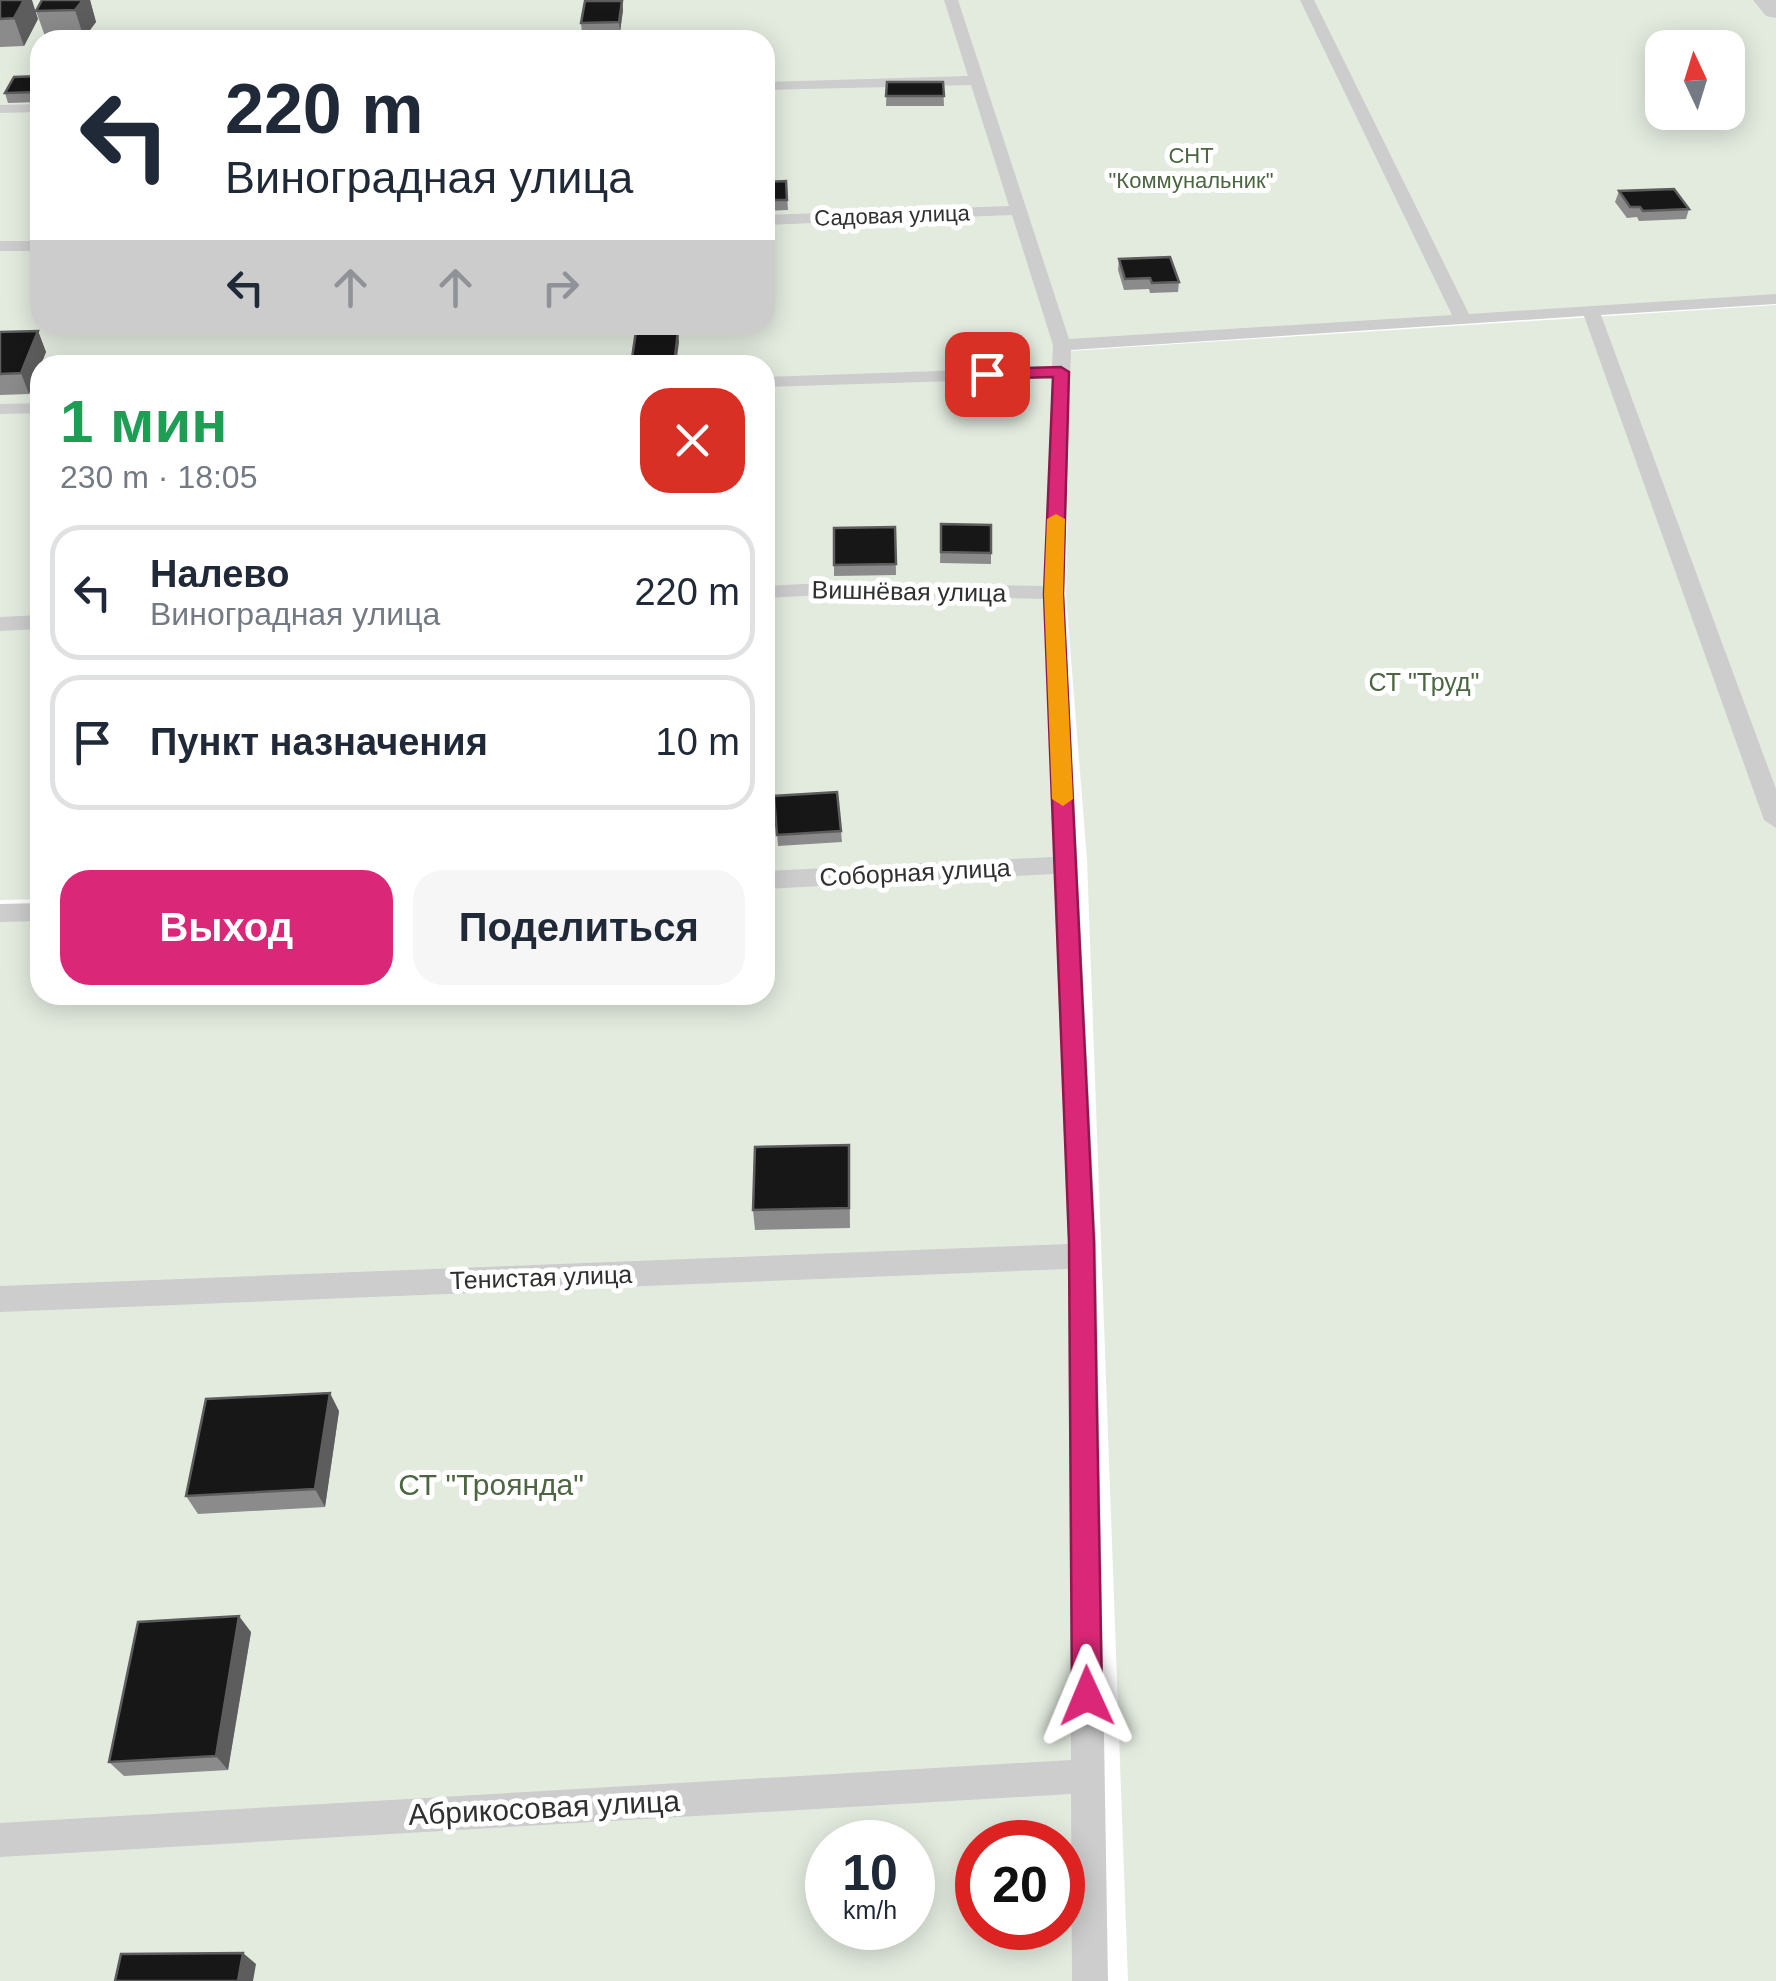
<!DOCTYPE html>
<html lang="ru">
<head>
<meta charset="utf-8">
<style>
	body { margin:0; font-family:Arial,sans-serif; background:#f6f6f7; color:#1f2937; height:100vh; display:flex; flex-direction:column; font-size:38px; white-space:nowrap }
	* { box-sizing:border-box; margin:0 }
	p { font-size:32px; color:#747a83 }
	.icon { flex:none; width:55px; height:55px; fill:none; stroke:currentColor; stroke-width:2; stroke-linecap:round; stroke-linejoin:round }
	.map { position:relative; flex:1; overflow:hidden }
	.panel { position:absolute; left:30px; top:355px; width:745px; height:650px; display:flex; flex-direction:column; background:#fff; border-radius:30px; box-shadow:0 5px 25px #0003 }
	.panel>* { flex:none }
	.banner { position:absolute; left:30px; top:30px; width:745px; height:305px; border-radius:30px; box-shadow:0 5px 25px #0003; background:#fff; color:#1f2937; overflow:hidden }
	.needle { width:65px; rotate:356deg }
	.buttons { position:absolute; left:1645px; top:30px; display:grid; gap:20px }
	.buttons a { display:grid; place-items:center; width:100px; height:100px; border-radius:20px; background:#fff; box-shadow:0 5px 25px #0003; font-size:50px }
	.speed { position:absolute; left:805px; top:1820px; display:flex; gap:20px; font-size:50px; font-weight:700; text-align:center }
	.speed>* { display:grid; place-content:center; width:130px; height:130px; border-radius:50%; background:#fff; box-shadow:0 5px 25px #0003; line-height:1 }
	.speed small { font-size:25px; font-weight:400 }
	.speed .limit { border:15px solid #d22; background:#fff; color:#111 }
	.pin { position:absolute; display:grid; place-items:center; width:85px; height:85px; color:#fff; margin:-42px; border-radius:20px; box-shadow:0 5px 15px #0006 }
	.me { position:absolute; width:110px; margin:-55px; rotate:359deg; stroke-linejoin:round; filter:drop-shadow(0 0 8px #0008) }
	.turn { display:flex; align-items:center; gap:35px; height:210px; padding:0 30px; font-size:45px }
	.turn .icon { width:130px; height:130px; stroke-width:2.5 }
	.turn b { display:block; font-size:70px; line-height:85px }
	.lanes { display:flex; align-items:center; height:95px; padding:0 30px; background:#0003; justify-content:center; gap:50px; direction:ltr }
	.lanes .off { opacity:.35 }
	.round { display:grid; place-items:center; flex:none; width:105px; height:105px; border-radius:30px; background:#f6f6f7 }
	.summary { display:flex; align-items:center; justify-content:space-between; height:170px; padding:0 30px }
	h1 { font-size:60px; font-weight:800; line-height:75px; color:#1e9e55 }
	.cta { display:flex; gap:20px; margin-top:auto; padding:20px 30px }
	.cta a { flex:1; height:115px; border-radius:30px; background:#db2777; color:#fff; font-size:40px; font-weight:800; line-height:115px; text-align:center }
	.cta a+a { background:#f6f6f7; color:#1f2937 }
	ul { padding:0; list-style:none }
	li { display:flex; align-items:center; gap:30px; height:135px; margin:0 20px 15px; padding:0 10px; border:5px solid #e0e1e3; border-radius:30px }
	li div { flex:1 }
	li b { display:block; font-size:38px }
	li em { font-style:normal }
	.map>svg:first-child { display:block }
	.green { fill:#e3ebdf; fill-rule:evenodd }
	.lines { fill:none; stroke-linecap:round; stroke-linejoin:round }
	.service { fill:#cdcdcd; fill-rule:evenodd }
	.minor { fill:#cdcdcd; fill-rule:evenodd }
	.wall { fill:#8b8b8b }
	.shaded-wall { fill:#5d5d5d }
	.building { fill:#171717; stroke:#5d5d5d; stroke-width:2.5 }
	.route { fill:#db2777; stroke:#8e194d; stroke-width:2.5 }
	.slow { fill:#f59e0b }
	.labels { text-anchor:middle; stroke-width:10; stroke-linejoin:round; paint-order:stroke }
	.far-park-label { font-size:22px; fill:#4c6642; stroke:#fff }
	.far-street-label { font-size:22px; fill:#303030; stroke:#fff }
	.street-label { font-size:25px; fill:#303030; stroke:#fff }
	.park-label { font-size:25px; fill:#4c6642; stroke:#fff }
	.near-park-label { font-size:30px; fill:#4c6642; stroke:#fff }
	.near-street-label { font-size:30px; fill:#303030; stroke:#fff }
</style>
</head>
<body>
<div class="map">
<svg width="1776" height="1981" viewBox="0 0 1776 1981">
	<rect width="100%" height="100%" fill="#fff"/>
	<path class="green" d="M 0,0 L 1768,0 L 1776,10 L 1776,298 L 1062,346 L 1054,594 L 1085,1981 L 0,1981 L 0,918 L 40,916 L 40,995 L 765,995 L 765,365 L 40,365 L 40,899 L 0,900 ZM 40,40 L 765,40 L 765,325 L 40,325 ZM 1662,48 L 1728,48 L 1728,112 L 1662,112 ZM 828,1842 L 912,1842 L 912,1928 L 828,1928 ZM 978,1842 L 1062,1842 L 1062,1928 L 978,1928 Z
		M 1776,305 L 1776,1981 L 1128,1981 L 1087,860 L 1066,595 L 1070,351 Z"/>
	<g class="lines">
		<path class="service" d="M 944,0 L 958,0 L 1069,339 L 1452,315 L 1300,0 L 1314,0 L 1469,314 L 1776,294 L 1776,304 L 1601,315 L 1776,789 L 1776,828 L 1764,820 L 1584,316 L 1071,350 L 1064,593 L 1096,1242 L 1108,1981 L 1072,1981 L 1071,1794 L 0,1857 L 0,1823 L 1071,1760 L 1068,1269 L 0,1312 L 0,1286 L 1068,1244 L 1054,874 L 765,889 L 765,871 L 1054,857 L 1044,599 L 843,594 L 765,598 L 765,586 L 843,582 L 1044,586 L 1052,378 L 765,387 L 765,377 L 1052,367 L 1053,345 L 1012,215 L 765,225 L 765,215 L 1009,206 L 971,85 L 765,90 L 765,82 L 968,76 Z
			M 40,104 L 40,112 L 0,113 L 0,105 Z
			M 0,241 L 40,241 L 40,251 L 0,251 Z
			M 40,403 L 40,413 L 0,414 L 0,404 Z
			M 40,615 L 40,629 L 0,631 L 0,617 Z
			M 40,903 L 40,921 L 0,922 L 0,904 Z"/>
		<path class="minor" d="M 1753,0 L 1776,0 L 1776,18 L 1766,16 Z"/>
	</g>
	<path class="wall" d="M 0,0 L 38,19 L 24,46 L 0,47 Z
		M 42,0 L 90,0 L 96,22 L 84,38 L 46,39 L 36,11 Z
		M 622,1 L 623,10 L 620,32 L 582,33 L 581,23 Z
		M 40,76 L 40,102 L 8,103 L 5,93 Z
		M 887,82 L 943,82 L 944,106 L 886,106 Z
		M 786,181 L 788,210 L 765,211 L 765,182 Z
		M 1619,191 L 1689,209 L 1686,219 L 1639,221 L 1637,217 L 1627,218 L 1615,202 Z
		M 1119,259 L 1179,282 L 1178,292 L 1150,293 L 1149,289 L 1124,290 L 1118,270 Z
		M 38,331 L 46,352 L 29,394 L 0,395 L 0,332 Z
		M 941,524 L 991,553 L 991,564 L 940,563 Z
		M 895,527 L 896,575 L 834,576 L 834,528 Z
		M 774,796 L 841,831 L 842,842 L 778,846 Z
		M 849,1145 L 850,1228 L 755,1230 L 753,1210 Z
		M 339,1411 L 325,1507 L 198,1514 L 186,1496 Z
		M 251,1632 L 228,1770 L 124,1776 L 109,1762 Z"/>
	<path class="shaded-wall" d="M 24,0 L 32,0 L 38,19 L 24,46 L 14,18 Z
		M 83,0 L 90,0 L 96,22 L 84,38 L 75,10 Z
		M 622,1 L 623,10 L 620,32 L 619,22 Z
		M 38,331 L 46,352 L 29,394 L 21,373 Z
		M 678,331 L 679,342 L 676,365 L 674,365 Z
		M 330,1393 L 339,1411 L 325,1507 L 315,1489 Z
		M 239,1616 L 251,1632 L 228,1770 L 216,1756 Z
		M 243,1953 L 256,1964 L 253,1981 L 238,1981 Z"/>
	<path class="building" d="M 0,0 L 24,0 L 14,18 L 0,19 Z
		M 42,0 L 83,0 L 75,10 L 36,11 Z
		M 585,1 L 622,1 L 619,22 L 581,23 Z
		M 40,76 L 40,92 L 5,93 L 14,77 Z
		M 887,82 L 943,82 L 944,96 L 886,96 Z
		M 786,181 L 787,200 L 765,200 L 765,182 Z
		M 1674,189 L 1689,209 L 1643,211 L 1640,207 L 1630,207 L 1619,191 Z
		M 1170,257 L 1179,282 L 1152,283 L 1150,278 L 1125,279 L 1119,259 Z
		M 38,331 L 21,373 L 0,374 L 0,332 Z
		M 636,331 L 678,331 L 674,365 L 631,365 Z
		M 941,524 L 991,525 L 991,553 L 941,552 Z
		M 895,527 L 896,564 L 834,565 L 834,528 Z
		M 837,792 L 841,831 L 777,835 L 774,796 Z
		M 849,1145 L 849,1208 L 753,1210 L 755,1147 Z
		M 330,1393 L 315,1489 L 186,1496 L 206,1399 Z
		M 239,1616 L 216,1756 L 109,1762 L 138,1622 Z
		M 243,1953 L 238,1981 L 115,1981 L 121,1954 Z"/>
	<path class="route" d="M 1061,367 L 1069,372 L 1063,594 L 1094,1242 L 1102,1696 L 1097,1706 L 1087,1711 L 1076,1706 L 1072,1696 L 1069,1242 L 1044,594 L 1053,377 L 987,379 L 979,374 L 987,369 Z"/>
	<path class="slow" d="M 1056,514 L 1065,519 L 1063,594 L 1073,799 L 1063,806 L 1052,799 L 1044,594 L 1047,519 Z"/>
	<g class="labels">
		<g class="far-park-label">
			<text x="1191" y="163">СНТ<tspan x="1191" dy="25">"Коммунальник"</tspan></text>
		</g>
		<g class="far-street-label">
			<text transform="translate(892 215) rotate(-2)" y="8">Садовая улица</text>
		</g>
		<g class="street-label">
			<text transform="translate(909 591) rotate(1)" y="9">Вишнёвая улица</text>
			<text transform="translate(915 872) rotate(-3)" y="9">Соборная улица</text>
			<text transform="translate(541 1277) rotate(-2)" y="9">Тенистая улица</text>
		</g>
		<g class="park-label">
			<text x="1424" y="691">СТ "Труд"</text>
		</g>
		<g class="near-park-label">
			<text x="491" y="1495">СТ "Троянда"</text>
		</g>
		<g class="near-street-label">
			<text transform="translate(544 1808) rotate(-3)" y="10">Абрикосовая улица</text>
		</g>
	</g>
</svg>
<div class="buttons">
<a><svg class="needle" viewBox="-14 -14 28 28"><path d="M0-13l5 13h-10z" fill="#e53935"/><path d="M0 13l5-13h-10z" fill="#747a83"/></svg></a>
</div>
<div class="speed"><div>10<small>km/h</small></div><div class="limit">20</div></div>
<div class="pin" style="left:987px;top:374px;background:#d93025"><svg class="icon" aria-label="arrive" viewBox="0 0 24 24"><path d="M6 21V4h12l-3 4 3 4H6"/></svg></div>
<svg class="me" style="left:1087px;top:1696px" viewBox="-20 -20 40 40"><path d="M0-17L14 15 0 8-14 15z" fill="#db2777" stroke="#fff" stroke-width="4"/></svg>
<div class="banner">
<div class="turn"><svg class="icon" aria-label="left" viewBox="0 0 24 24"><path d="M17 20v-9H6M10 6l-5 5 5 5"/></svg><div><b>220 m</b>Виноградная улица</div></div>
<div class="lanes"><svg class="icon" aria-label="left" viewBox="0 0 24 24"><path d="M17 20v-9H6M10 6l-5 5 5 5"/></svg><svg class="icon off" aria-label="ahead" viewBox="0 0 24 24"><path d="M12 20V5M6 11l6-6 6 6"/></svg><svg class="icon off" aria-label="ahead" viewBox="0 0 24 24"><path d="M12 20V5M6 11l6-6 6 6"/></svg><svg class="icon off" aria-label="right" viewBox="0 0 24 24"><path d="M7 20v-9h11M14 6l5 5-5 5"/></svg></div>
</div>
<section class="panel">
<div class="summary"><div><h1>1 мин</h1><p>230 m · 18:05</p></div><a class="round" style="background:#d93025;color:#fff"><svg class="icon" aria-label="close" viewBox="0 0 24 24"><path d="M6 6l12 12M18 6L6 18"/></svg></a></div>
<ul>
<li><svg class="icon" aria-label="left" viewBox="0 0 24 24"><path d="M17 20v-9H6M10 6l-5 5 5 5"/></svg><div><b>Налево</b><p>Виноградная улица</p></div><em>220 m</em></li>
<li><svg class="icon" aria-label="arrive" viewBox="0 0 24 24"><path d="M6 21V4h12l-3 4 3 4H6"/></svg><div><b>Пункт назначения</b></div><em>10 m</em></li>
</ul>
<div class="cta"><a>Выход</a><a>Поделиться</a></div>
</section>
</div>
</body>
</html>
